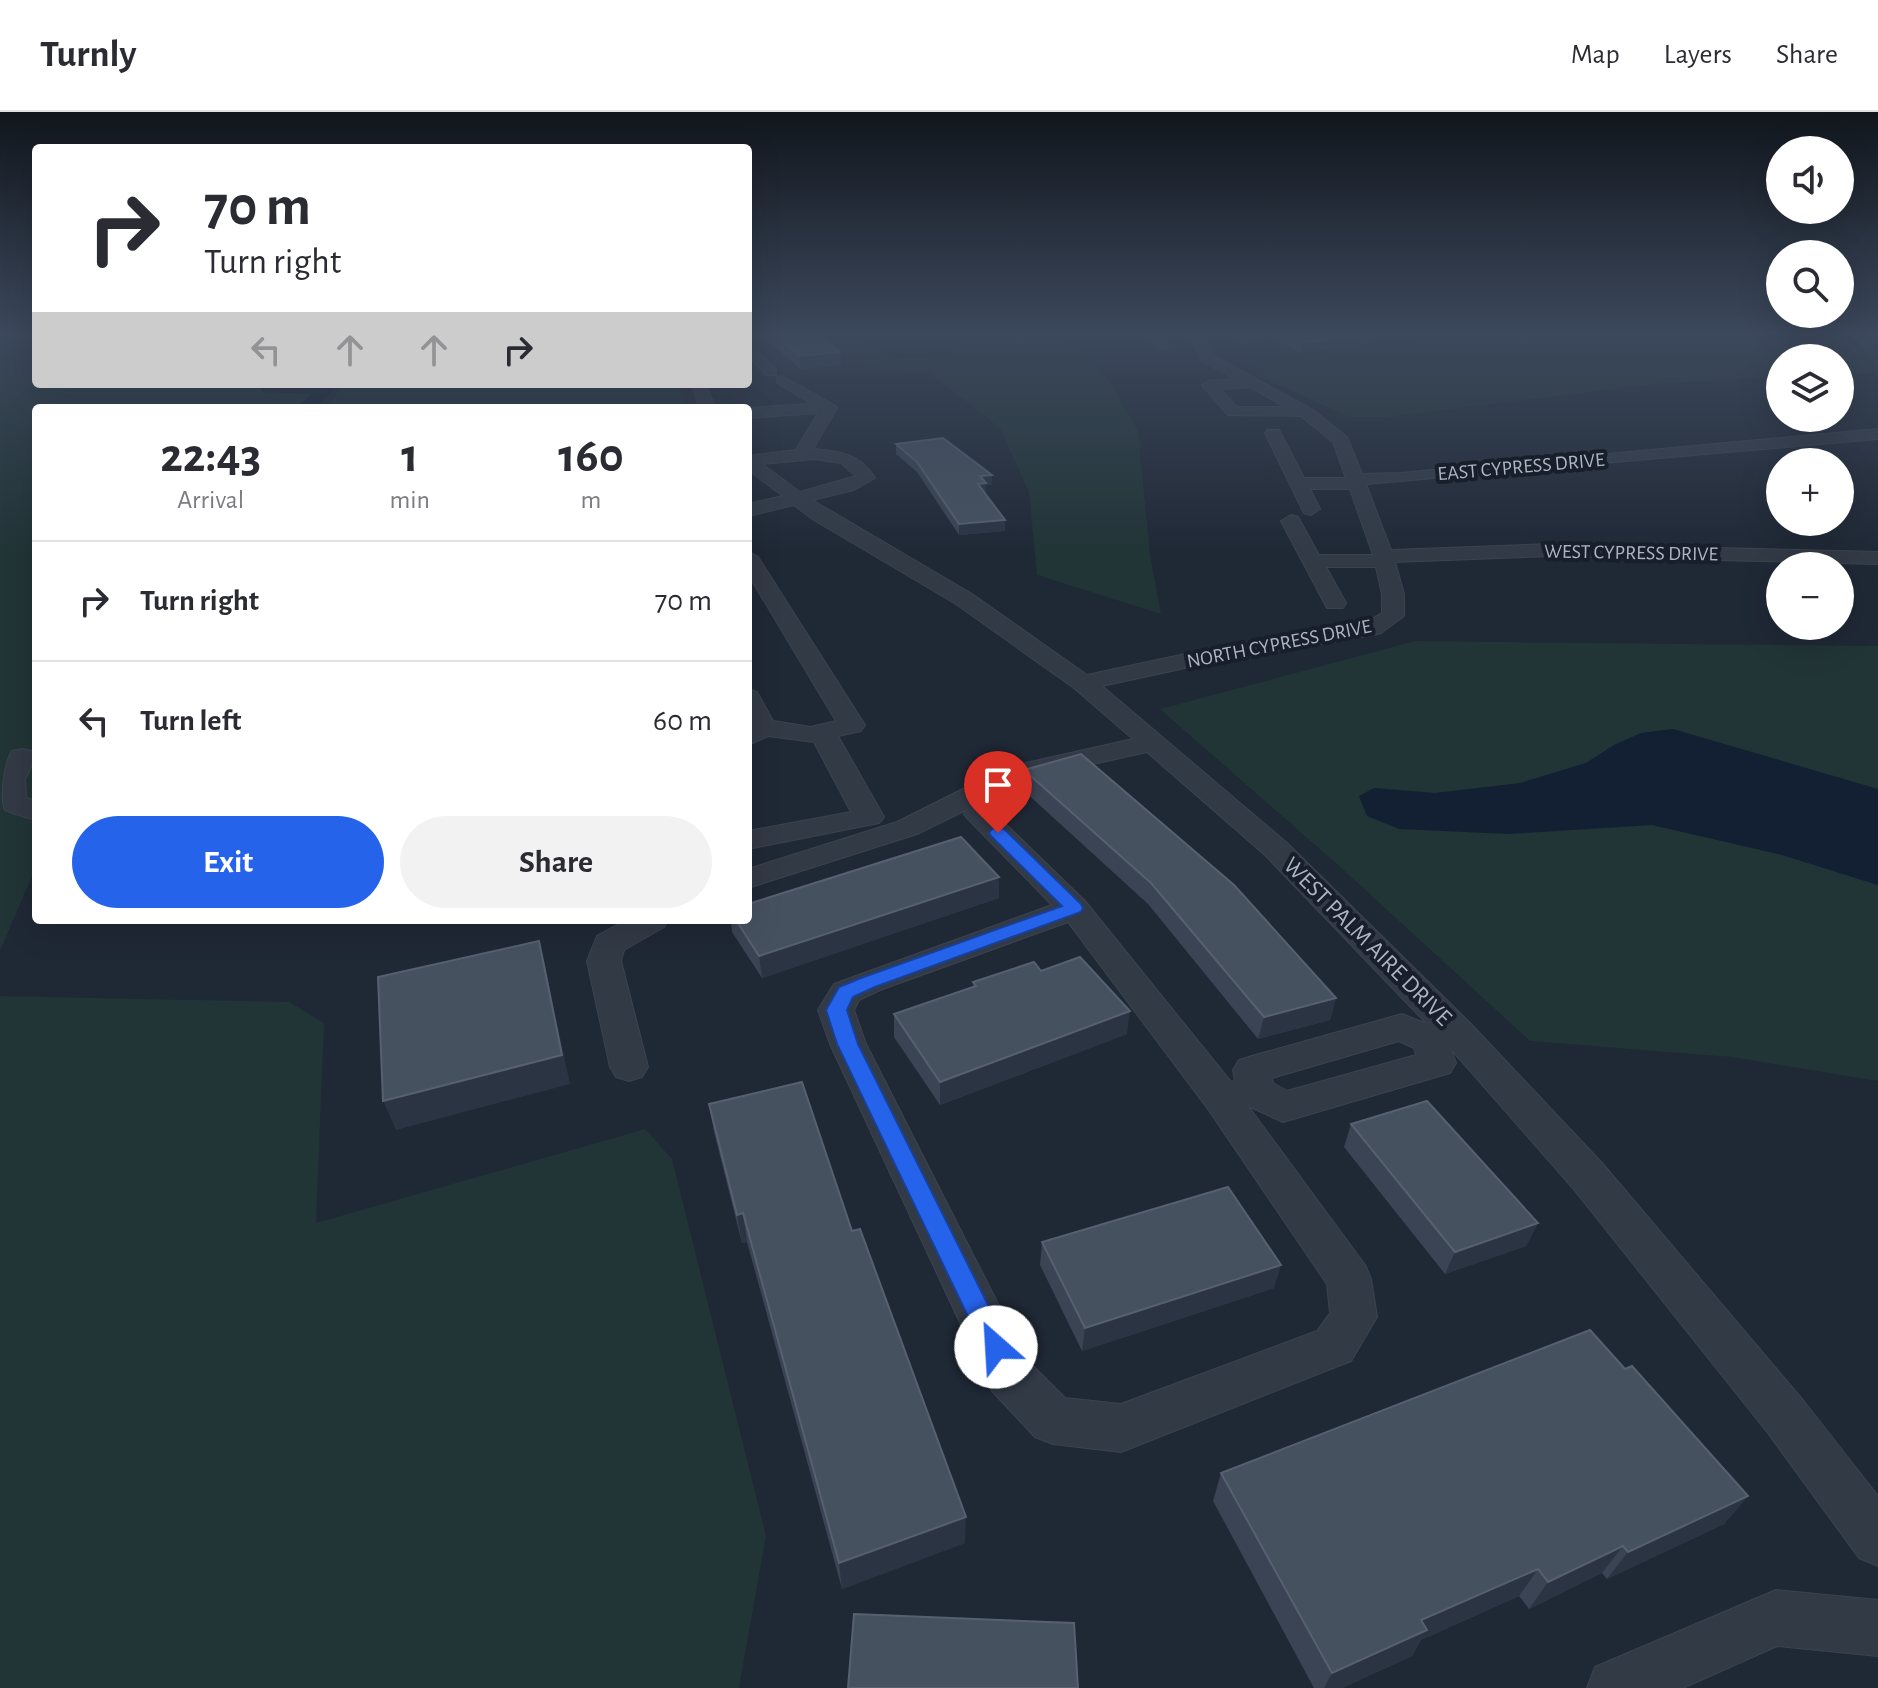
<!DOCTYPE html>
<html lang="en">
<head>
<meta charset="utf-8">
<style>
	body { margin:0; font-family:"Alegreya Sans",sans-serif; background:#f2f2f3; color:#2b2b33; height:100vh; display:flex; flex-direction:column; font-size:30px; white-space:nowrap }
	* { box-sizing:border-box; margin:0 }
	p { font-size:26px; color:#7c7c81 }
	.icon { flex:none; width:44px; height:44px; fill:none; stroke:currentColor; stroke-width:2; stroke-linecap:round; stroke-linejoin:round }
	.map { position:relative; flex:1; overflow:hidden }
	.side { position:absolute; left:32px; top:292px; width:720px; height:520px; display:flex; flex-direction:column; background:#fff; border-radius:8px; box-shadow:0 8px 32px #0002 }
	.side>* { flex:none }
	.hud { position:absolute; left:32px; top:32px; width:720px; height:244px; border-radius:8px; box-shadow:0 8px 32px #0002; background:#fff; color:#2b2b33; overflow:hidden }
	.controls { position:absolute; left:1766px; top:24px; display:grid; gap:16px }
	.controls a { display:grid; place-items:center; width:88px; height:88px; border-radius:50%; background:#fff; box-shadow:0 8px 32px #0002; font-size:40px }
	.pin { position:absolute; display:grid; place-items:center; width:68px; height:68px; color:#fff; margin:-82px -34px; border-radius:50% 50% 50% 0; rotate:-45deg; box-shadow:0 0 8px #0007 }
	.pin .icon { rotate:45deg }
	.me { position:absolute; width:88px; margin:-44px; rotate:334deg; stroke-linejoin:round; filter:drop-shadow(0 0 6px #0008) }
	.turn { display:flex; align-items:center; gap:28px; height:168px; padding:0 40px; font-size:36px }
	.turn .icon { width:104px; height:104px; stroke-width:2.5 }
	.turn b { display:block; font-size:56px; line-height:68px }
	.lanes { display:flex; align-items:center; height:76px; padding:0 40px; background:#0003; justify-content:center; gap:40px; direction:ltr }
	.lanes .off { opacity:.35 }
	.eta { display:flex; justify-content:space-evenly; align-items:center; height:136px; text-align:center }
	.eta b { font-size:48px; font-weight:600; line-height:56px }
	.button { display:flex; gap:16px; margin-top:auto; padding:16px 40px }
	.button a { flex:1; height:92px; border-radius:48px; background:#2563eb; color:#fff; font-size:32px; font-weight:600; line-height:92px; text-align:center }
	.button a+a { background:#f2f2f3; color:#2b2b33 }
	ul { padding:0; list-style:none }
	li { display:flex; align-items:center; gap:24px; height:120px; padding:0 40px; border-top:2px solid #e1e1e2 }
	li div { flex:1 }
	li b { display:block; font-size:30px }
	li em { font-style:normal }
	header { display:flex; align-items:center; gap:48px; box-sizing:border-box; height:112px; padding:0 40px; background:#fff; border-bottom:2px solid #e1e1e2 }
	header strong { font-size:38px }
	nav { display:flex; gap:44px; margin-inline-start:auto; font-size:28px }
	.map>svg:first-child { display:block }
	.green { fill:#213436 }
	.water { fill:#131f32 }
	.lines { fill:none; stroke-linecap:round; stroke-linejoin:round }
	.minor-casing { stroke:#3c434f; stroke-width:2 }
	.minor { fill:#323a46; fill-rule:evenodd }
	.wall { fill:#3a4454 }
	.shaded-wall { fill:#2a3443 }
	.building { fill:#465160; stroke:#566070; stroke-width:2 }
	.route { fill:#2563eb; stroke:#184099; stroke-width:2 }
	.labels { text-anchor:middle; stroke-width:8; stroke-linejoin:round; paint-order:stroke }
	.far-street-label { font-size:20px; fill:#acb5c3; stroke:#181f2a }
	.street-label { font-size:24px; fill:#acb5c3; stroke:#181f2a }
</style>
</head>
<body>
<header>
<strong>Turnly</strong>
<nav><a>Map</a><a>Layers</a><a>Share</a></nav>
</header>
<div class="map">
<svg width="1878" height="1576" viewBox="0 0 1878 1576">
	<rect width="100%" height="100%" fill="#1f2835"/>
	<path class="green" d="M 0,222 L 36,222 L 36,272 L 269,272 L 260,277 L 313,282 L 296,296 L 36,296 L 36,755 L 0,839 Z
		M 820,222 L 1058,224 L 1108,267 L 1138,319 L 1150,442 L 1161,502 L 1037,463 L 1029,380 L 1000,316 L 929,261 L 862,254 Z
		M 1451,222 L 1878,222 L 1878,261 L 1840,261 L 1840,246 L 1780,246 L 1780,265 L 1656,272 L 1388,305 L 1349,305 L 1256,263 L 1257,252 L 1400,233 Z
		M 342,272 L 678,272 L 685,296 L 328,296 Z
		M 1415,529 L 1878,534 L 1878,969 L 1731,945 L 1530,929 L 1338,753 L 1160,597 Z
		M 0,884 L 289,890 L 324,911 L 316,1111 L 645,1017 L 672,1047 L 766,1424 L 739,1576 L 0,1576 Z"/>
	<path class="water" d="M 853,222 L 943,222 L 959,230 L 959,236 L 948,244 L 894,247 Z
		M 269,272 L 330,272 L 335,277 L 315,296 L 296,296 L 312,282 L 263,280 L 260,277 Z
		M 1673,617 L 1878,677 L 1878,773 L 1782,743 L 1652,713 L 1509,722 L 1399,717 L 1367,704 L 1359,684 L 1374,676 L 1435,681 L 1520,671 L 1586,651 L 1614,633 L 1641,621 Z"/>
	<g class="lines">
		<g class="minor-casing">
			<path id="minor" d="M 1144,222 L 1158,222 L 1171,234 L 1159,237 Z
				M 1188,222 L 1201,222 L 1212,243 L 1313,298 L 1347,325 L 1362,362 L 1401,361 L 1878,317 L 1878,327 L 1366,372 L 1391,438 L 1552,432 L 1878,440 L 1878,452 L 1552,444 L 1395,450 L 1404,482 L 1404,504 L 1381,521 L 1373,523 L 1213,550 L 1102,574 L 1287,731 L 1470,911 L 1602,1051 L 1802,1287 L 1878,1384 L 1878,1454 L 1859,1446 L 1768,1321 L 1572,1075 L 1451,937 L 1456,951 L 1450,961 L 1283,1010 L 1248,994 L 1365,1153 L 1371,1167 L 1377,1205 L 1351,1249 L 1121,1340 L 1053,1332 L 1035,1325 L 992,1279 L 830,932 L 818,898 L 834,872 L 1052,793 L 969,708 L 964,702 L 968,697 L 917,722 L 748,776 L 748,757 L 897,710 L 971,673 L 1026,651 L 1133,627 L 1074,576 L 956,492 L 814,408 L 794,393 L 748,404 L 748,392 L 783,384 L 748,358 L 748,344 L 796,338 L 818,301 L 748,306 L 748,296 L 812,292 L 777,271 L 777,265 L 782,264 L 834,293 L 837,296 L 813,337 C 840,339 860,342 875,366 L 854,378 L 812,388 L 972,482 L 1087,563 L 1213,536 L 1366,510 L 1382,501 L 1382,482 L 1376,455 L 1326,455 L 1346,491 L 1343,496 L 1327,496 L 1281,409 L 1291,403 L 1298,405 L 1319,443 L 1373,443 L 1350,377 L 1310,377 L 1320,397 L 1311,403 L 1304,401 L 1265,321 L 1267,318 L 1279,318 L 1304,366 L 1346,366 L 1333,330 L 1301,304 L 1228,303 L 1202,273 L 1209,269 L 1236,267 L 1202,249 ZM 1250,275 L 1285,295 L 1237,295 L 1220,277 ZM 814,347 L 841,351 L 856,364 L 800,380 L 762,352 ZM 1147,640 L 1265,743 L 1427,912 L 1402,902 L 1252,944 L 1239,948 L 1233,958 L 1235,969 L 1231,970 L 1085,789 L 989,696 L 971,695 L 1044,663 ZM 1068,810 L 1208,997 L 1327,1172 L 1330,1201 L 1317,1219 L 1121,1292 L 1065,1286 L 1026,1247 L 866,932 L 854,898 L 859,888 L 880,878 ZM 1399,929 L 1414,936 L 1416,943 L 1287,979 L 1273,971 L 1272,966 Z
				M 1222,222 L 1284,222 L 1241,231 Z
				M 748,232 L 776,257 L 776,263 L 766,263 L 748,244 Z
				M 692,272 L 706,272 L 715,296 L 699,296 Z
				M 748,439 L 758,445 L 865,613 L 861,619 L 838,624 L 884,705 L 879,711 L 748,737 L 748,719 L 851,700 L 814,630 L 768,624 L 748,633 L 748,577 L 757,580 L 773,609 L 811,615 L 836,609 L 748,462 Z
				M 22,637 L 32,639 L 36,645 L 25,667 L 26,686 L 36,689 L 36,708 C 27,705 14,703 5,698 C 0,687 4,651 12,639 Z
				M 627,808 L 668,808 L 664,815 L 624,838 L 621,849 L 648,955 L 642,965 L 629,969 L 616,965 L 610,955 L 587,849 L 597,824 Z
				M 1776,1478 L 1878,1488 L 1878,1544 L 1777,1534 L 1683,1576 L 1587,1576 L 1595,1555 Z"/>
		</g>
		<use href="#minor" class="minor"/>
	</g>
	<path class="wall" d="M 760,222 L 818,222 L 840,240 L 841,253 L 800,257 Z
		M 1276,222 L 1398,222 L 1380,225 L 1379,230 L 1301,241 L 1275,227 Z
		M 896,332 L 992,373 L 986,373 L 986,382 L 1005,408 L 1005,419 L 959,423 L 917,360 L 896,342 Z
		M 1024,658 L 1336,886 L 1330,908 L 1258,927 L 1148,792 L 1023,678 Z
		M 999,786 L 762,866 L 732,820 L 731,808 L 748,808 Z
		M 1041,859 L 1127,922 L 940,993 L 894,925 L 894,902 L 973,875 L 973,870 Z
		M 709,992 L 852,1119 L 965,1431 L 842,1477 L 747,1130 L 742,1131 L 714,1020 Z
		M 1351,1012 L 1538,1111 L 1526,1134 L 1445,1162 L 1344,1035 Z
		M 1042,1130 L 1274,1176 L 1082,1239 L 1040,1153 Z
		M 1625,1257 L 1748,1384 L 1724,1412 L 1607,1467 L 1602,1461 L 1529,1497 L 1519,1484 L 1421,1528 L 1412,1544 L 1342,1576 L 1314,1576 L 1213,1389 L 1221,1361 Z"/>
	<path class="shaded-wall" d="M 1366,222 L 1398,222 L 1380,225 L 1379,230 L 1301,241 L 1302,231 Z
		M 840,240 L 841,253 L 800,257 L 799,244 Z
		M 992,363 L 992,373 L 986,373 L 986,382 L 978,383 L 980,364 Z
		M 1005,408 L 1005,419 L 959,423 L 959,412 Z
		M 999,765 L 999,786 L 762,866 L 759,844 Z
		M 539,829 L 546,858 L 570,972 L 396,1018 L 383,989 Z
		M 1336,886 L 1330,908 L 1258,927 L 1264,905 Z
		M 1130,899 L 1127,922 L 940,993 L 940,970 Z
		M 743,1101 L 747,1130 L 742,1131 L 737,1103 Z
		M 1538,1111 L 1526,1134 L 1445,1162 L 1455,1140 Z
		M 1281,1153 L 1274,1176 L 1082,1239 L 1085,1216 Z
		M 1748,1384 L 1724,1412 L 1607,1467 L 1628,1440 Z
		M 966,1405 L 965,1431 L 842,1477 L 839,1451 Z
		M 1623,1434 L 1602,1461 L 1529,1497 L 1548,1470 Z
		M 1538,1457 L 1519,1484 L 1421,1528 L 1412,1544 L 1342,1576 L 1324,1576 L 1332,1561 L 1421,1508 Z"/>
	<path class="building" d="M 773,222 L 818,222 L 840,240 L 799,244 Z
		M 1287,222 L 1366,222 L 1302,231 Z
		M 943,326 L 992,363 L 980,364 L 986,371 L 978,372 L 1005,408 L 959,412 L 917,350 L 896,332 Z
		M 1081,642 L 1234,773 L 1336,886 L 1264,905 L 1151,771 L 1024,658 Z
		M 961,725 L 999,765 L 759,844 L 736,808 L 748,808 L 748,792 Z
		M 539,829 L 562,943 L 383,989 L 378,865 Z
		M 1080,845 L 1130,899 L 940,970 L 894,902 L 976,874 L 973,870 L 1034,850 L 1041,859 Z
		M 802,970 L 852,1119 L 860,1117 L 966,1405 L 839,1451 L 743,1101 L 737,1103 L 709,992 Z
		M 1427,989 L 1538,1111 L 1455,1140 L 1351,1012 Z
		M 1228,1075 L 1281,1153 L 1085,1216 L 1042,1130 Z
		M 1590,1218 L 1625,1257 L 1632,1254 L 1748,1384 L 1628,1440 L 1623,1434 L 1548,1470 L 1538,1457 L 1421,1508 L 1427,1518 L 1332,1561 L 1221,1361 Z
		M 854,1502 L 1074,1511 L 1078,1576 L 848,1576 Z"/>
	<linearGradient id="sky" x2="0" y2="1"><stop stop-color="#11161d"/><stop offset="0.5" stop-color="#3c485c"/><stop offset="1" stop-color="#3c485c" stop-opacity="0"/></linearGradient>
	<rect width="1878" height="443" fill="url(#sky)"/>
	<path class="route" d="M 998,716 L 1004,717 L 1081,792 L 1083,796 L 1081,800 L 875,875 L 853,885 L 847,898 L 858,932 L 1009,1235 L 1005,1244 L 996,1248 L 987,1244 L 837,932 L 826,898 L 839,875 L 861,866 L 1062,794 L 992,725 L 989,721 L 992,717 Z"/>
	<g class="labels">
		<g class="far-street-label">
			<text transform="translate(1521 354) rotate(-5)" y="7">EAST CYPRESS DRIVE</text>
			<text transform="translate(1631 440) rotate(1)" y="7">WEST CYPRESS DRIVE</text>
			<text transform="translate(1279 531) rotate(-11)" y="7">NORTH CYPRESS DRIVE</text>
		</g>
		<g class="street-label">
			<text transform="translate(1368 829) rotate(45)" y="8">WEST PALM AIRE DRIVE</text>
		</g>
	</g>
</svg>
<div class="controls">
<a><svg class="icon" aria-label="sound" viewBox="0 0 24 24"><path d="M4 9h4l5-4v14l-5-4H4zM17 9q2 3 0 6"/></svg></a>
<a><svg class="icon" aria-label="search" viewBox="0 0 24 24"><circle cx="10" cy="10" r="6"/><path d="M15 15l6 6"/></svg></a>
<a><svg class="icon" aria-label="layers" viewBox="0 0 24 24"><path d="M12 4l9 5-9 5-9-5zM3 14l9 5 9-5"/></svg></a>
<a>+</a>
<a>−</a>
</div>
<div class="pin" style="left:998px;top:721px;background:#d93025"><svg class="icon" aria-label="arrive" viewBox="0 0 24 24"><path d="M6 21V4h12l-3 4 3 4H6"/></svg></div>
<svg class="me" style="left:996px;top:1235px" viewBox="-20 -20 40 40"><circle r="19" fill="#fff"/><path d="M0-13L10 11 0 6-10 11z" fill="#2563eb"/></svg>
<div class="hud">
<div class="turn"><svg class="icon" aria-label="right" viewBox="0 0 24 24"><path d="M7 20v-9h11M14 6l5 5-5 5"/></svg><div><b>70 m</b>Turn right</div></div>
<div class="lanes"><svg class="icon off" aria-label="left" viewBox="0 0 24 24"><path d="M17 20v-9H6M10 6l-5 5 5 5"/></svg><svg class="icon off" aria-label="ahead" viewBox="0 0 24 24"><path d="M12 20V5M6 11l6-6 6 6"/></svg><svg class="icon off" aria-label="ahead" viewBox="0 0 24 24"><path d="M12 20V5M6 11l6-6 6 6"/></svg><svg class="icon" aria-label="right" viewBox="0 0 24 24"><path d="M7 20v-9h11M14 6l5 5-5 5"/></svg></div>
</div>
<section class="side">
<div class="eta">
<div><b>22:43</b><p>Arrival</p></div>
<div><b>1</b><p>min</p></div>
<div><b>160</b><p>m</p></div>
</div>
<ul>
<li><svg class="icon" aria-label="right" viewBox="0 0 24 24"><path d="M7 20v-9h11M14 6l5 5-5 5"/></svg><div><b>Turn right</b></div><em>70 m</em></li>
<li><svg class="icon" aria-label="left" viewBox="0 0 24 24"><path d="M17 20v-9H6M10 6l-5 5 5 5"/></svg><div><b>Turn left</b></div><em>60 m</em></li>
</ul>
<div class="button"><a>Exit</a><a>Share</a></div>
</section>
</div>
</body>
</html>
